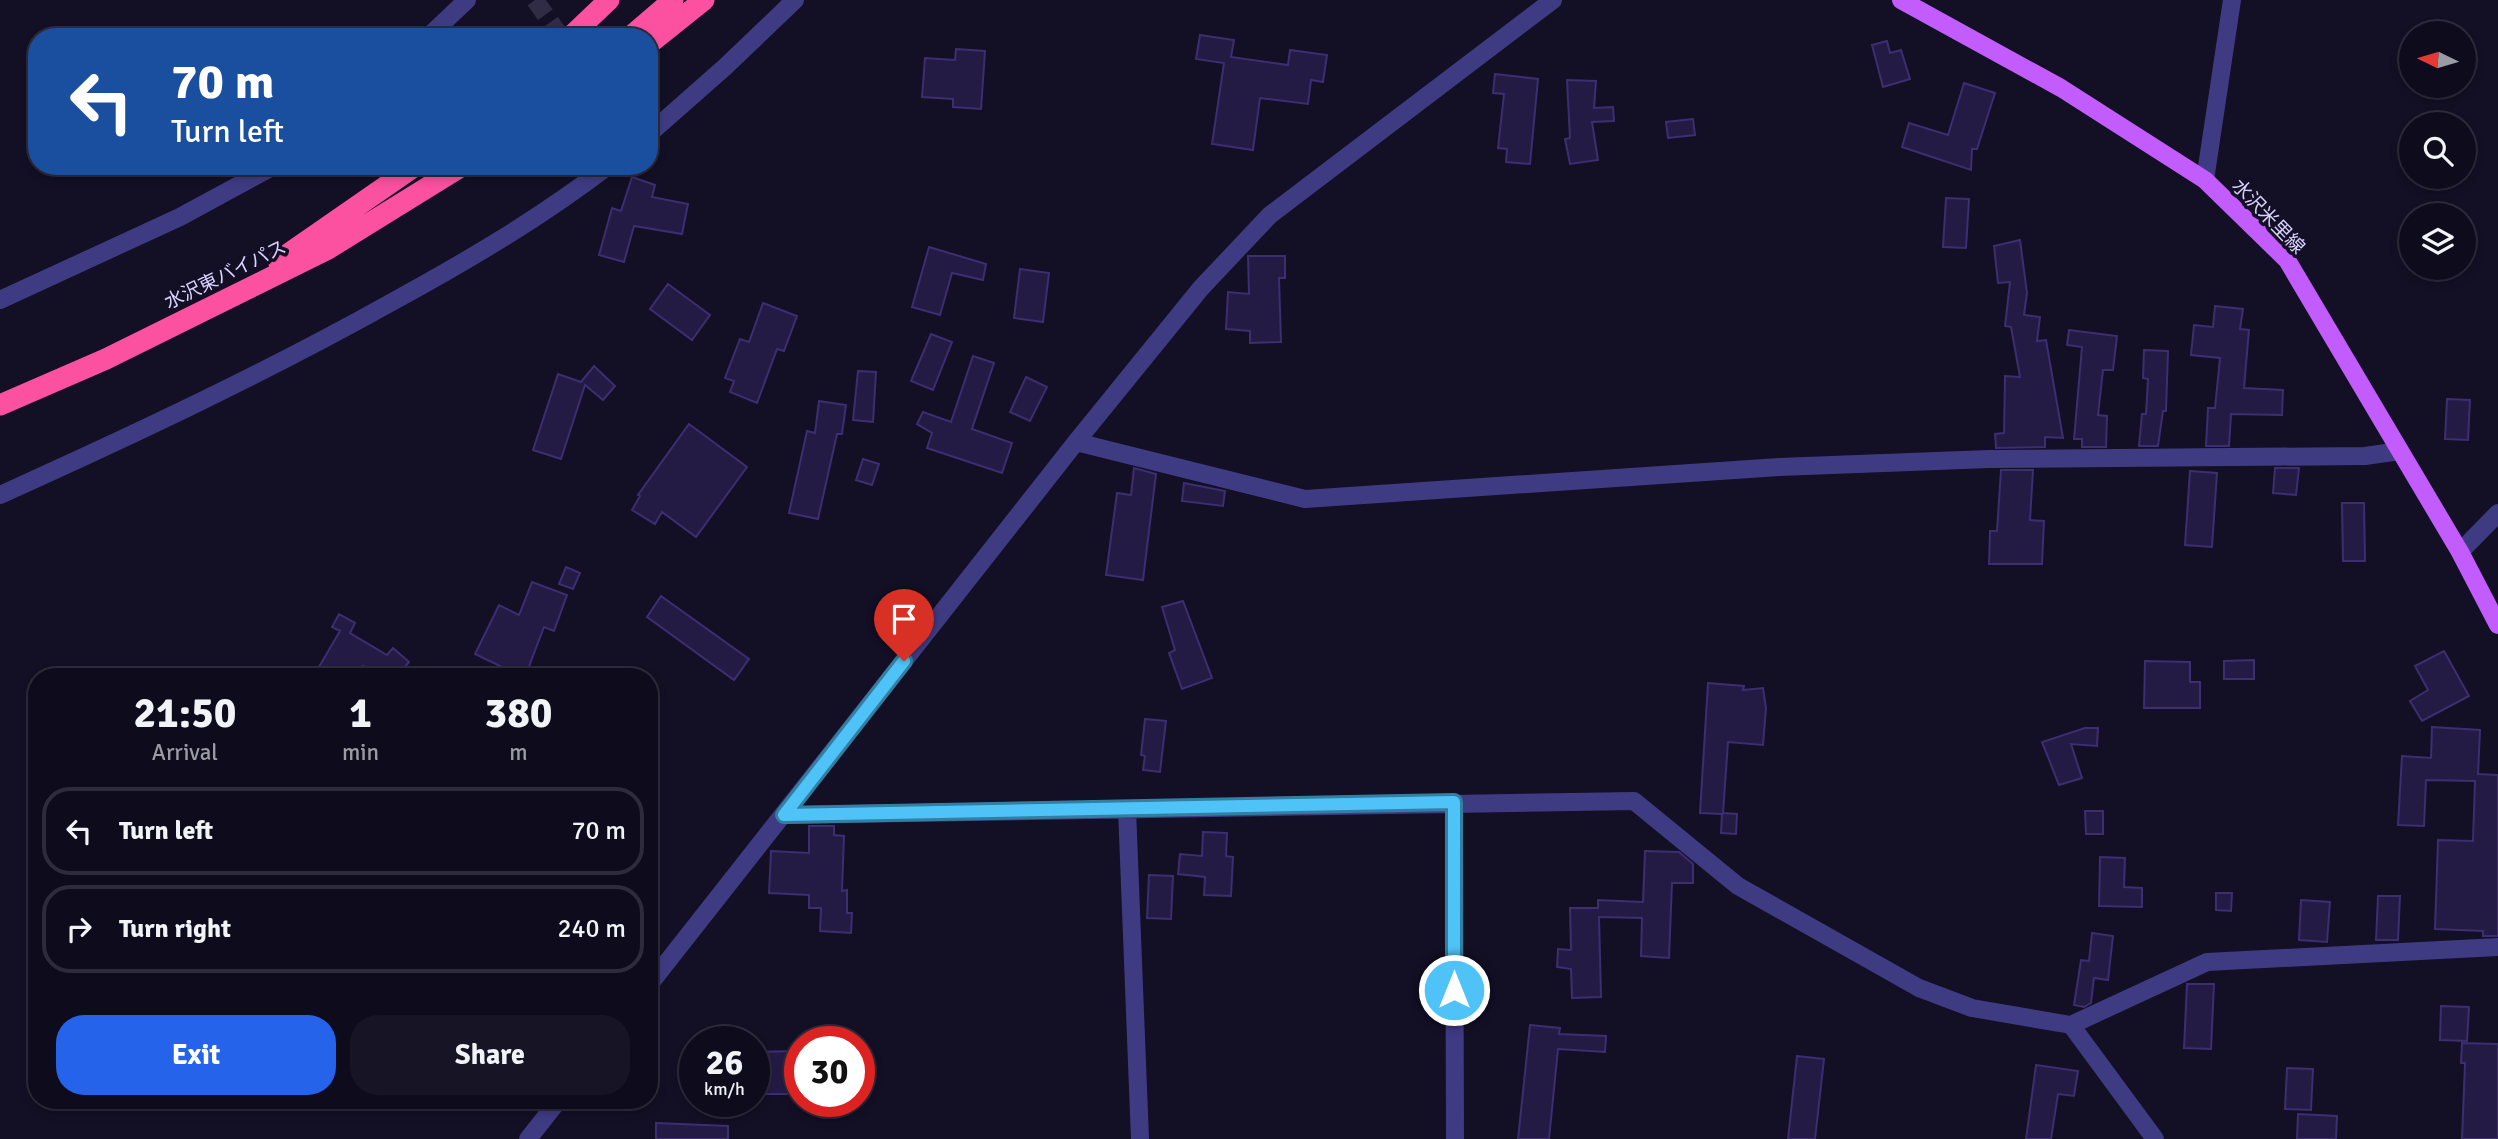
<!DOCTYPE html>
<html lang="en">
<head>
<meta charset="utf-8">
<style>
	body { margin:0; font-family:Signika,"Noto Sans JP",sans-serif; background:#171425; color:#f1f3f6; height:100vh; display:flex; flex-direction:column; font-size:26px; white-space:nowrap }
	* { box-sizing:border-box; margin:0 }
	p { font-size:23px; color:#9b9ba3 }
	.icon { flex:none; width:38px; height:38px; fill:none; stroke:currentColor; stroke-width:2; stroke-linecap:round; stroke-linejoin:round }
	.map { position:relative; flex:1; overflow:hidden }
	.sheet { position:absolute; left:28px; top:668px; width:630px; height:441px; display:flex; flex-direction:column; background:#0e0b1c; border-radius:28px; box-shadow:0 4px 10px #0003,0 0 0 2px #2e2b3b }
	.sheet>* { flex:none }
	.top-card { position:absolute; left:28px; top:28px; width:630px; height:147px; border-radius:28px; box-shadow:0 4px 10px #0003,0 0 0 2px #2e2b3b; background:#1a4fa0; color:#fff; overflow:hidden }
	.needle { width:46px; rotate:275deg }
	.fabs { position:absolute; left:2399px; top:21px; display:grid; gap:14px }
	.fabs a { display:grid; place-items:center; width:77px; height:77px; border-radius:50%; background:#0e0b1c; box-shadow:0 4px 10px #0003,0 0 0 2px #2e2b3b; font-size:35px }
	.speed { position:absolute; left:679px; top:1026px; display:flex; gap:14px; font-size:35px; font-weight:700; text-align:center }
	.speed>* { display:grid; place-content:center; width:91px; height:91px; border-radius:50%; background:#0e0b1c; box-shadow:0 4px 10px #0003,0 0 0 2px #2e2b3b; line-height:1 }
	.speed small { font-size:18px; font-weight:400 }
	.speed .limit { border:10px solid #d22; background:#fff; color:#111 }
	.pin { position:absolute; display:grid; place-items:center; width:60px; height:60px; color:#fff; margin:-72px -30px; border-radius:50% 50% 50% 0; rotate:-45deg; box-shadow:0 0 7px #0007 }
	.pin .icon { rotate:45deg }
	.me { position:absolute; width:77px; margin:-38px; rotate:0deg; stroke-linejoin:round; filter:drop-shadow(0 0 5px #0008) }
	.turn { display:flex; align-items:center; gap:24px; height:147px; padding:0 28px; font-size:32px }
	.turn .icon { width:91px; height:91px; stroke-width:2.5 }
	.turn b { display:block; font-size:49px; line-height:60px }
	.eta { display:flex; justify-content:space-evenly; align-items:center; height:119px; text-align:center }
	.eta b { font-size:42px; font-weight:800; line-height:49px }
	.cta { display:flex; gap:14px; margin-top:auto; padding:14px 28px }
	.cta a { flex:1; height:80px; border-radius:28px; background:#2563eb; color:#fff; font-size:28px; font-weight:800; line-height:80px; text-align:center }
	.cta a+a { background:#171425; color:#f1f3f6 }
	ul { padding:0; list-style:none }
	li { display:flex; align-items:center; gap:21px; height:88px; margin:0 14px 10px; padding:0 14px; border:4px solid #2e2b3b; border-radius:28px }
	li div { flex:1 }
	li b { display:block; font-size:26px }
	li em { font-style:normal }
	.map>svg:first-child { display:block }
	.building { fill:#241b45; stroke:#3c2e71; stroke-width:2 }
	.lines { fill:none; stroke-linecap:round; stroke-linejoin:round }
	.minor-tunnel { stroke:#312c46; stroke-width:18; stroke-dasharray:18 9; stroke-linecap:butt }
	.minor { stroke:#3f3b83; stroke-width:18 }
	.major { stroke:#c35cfd; stroke-width:18 }
	.highway { stroke:#fc50a0; stroke-width:21 }
	.route-casing { stroke:#337fa1; stroke-width:18 }
	.route { stroke:#4fc3f7; stroke-width:12 }
	.labels { text-anchor:middle; stroke-width:7; stroke-linejoin:round; paint-order:stroke }
	.street-label { font-size:19px; fill:#d9d3fe; stroke:#130f25 }
</style>
</head>
<body>
<div class="map">
<svg width="2498" height="1139" viewBox="0 0 2498 1139">
	<rect width="100%" height="100%" fill="#130f25"/>
	<path class="building" d="M 1200,35 L 1234,40 L 1231,57 L 1288,65 L 1290,50 L 1327,55 L 1323,82 L 1311,80 L 1308,104 L 1260,98 L 1253,150 L 1212,144 L 1224,63 L 1196,59 Z
		M 1887,41 L 1890,53 L 1901,50 L 1910,79 L 1883,87 L 1872,45 Z
		M 956,49 L 985,51 L 981,109 L 953,107 L 953,99 L 922,97 L 925,58 L 955,60 Z
		M 1495,74 L 1538,79 L 1530,164 L 1506,162 L 1507,149 L 1498,148 L 1504,94 L 1493,93 Z
		M 1567,80 L 1596,81 L 1594,108 L 1613,107 L 1614,121 L 1592,122 L 1598,160 L 1570,164 L 1565,139 L 1570,138 Z
		M 1964,83 L 1995,93 L 1977,149 L 1972,149 L 1971,170 L 1902,147 L 1909,123 L 1948,135 Z
		M 1693,119 L 1695,135 L 1668,138 L 1666,122 Z
		M 632,177 L 655,185 L 652,197 L 688,204 L 682,234 L 634,226 L 624,262 L 599,255 L 612,208 L 621,211 Z
		M 1946,198 L 1969,199 L 1966,248 L 1943,247 Z
		M 2020,240 L 2027,293 L 2024,315 L 2040,317 L 2037,341 L 2046,340 L 2063,438 L 2045,437 L 2045,447 L 1996,448 L 1995,434 L 2004,433 L 2005,376 L 2020,377 L 2011,327 L 2005,326 L 2010,282 L 1998,283 L 1994,246 Z
		M 929,247 L 986,264 L 983,280 L 952,273 L 940,315 L 912,307 Z
		M 1248,256 L 1285,256 L 1285,278 L 1279,278 L 1281,342 L 1250,343 L 1250,331 L 1226,329 L 1228,292 L 1249,294 Z
		M 1020,269 L 1049,273 L 1043,322 L 1014,318 Z
		M 668,284 L 710,315 L 692,340 L 650,309 Z
		M 763,303 L 797,316 L 784,351 L 777,349 L 757,403 L 730,392 L 734,381 L 725,378 L 740,339 L 749,342 Z
		M 2215,306 L 2243,309 L 2240,329 L 2249,330 L 2244,388 L 2283,390 L 2282,415 L 2231,414 L 2229,446 L 2206,446 L 2208,408 L 2215,408 L 2220,358 L 2191,355 L 2194,325 L 2213,327 Z
		M 2069,330 L 2117,336 L 2113,370 L 2103,370 L 2098,415 L 2107,416 L 2106,447 L 2082,447 L 2082,439 L 2074,439 L 2082,347 L 2067,345 Z
		M 931,334 L 952,342 L 933,390 L 911,381 Z
		M 2144,350 L 2168,351 L 2166,411 L 2163,411 L 2158,446 L 2139,446 L 2142,414 L 2146,414 L 2148,379 L 2143,378 Z
		M 973,356 L 994,363 L 972,429 L 1012,443 L 1002,473 L 927,448 L 932,433 L 917,424 L 923,412 L 951,422 Z
		M 594,366 L 615,386 L 603,400 L 585,385 L 561,459 L 533,450 L 558,374 L 581,382 Z
		M 858,371 L 876,372 L 873,422 L 853,420 Z
		M 1026,377 L 1047,387 L 1030,421 L 1010,412 Z
		M 2447,399 L 2470,400 L 2468,440 L 2445,439 Z
		M 819,401 L 846,405 L 842,434 L 837,434 L 818,519 L 789,513 L 807,431 L 815,433 Z
		M 689,424 L 747,467 L 696,537 L 662,512 L 655,524 L 632,510 L 640,496 L 638,495 Z
		M 863,459 L 879,464 L 872,485 L 856,480 Z
		M 1134,468 L 1156,474 L 1143,580 L 1106,575 L 1117,493 L 1131,495 Z
		M 2275,468 L 2299,468 L 2296,495 L 2273,493 Z
		M 2001,470 L 2033,470 L 2030,520 L 2044,521 L 2042,564 L 1989,564 L 1990,531 L 1997,531 Z
		M 2190,471 L 2217,473 L 2212,547 L 2185,545 Z
		M 1184,483 L 1225,491 L 1223,506 L 1182,501 Z
		M 2342,503 L 2364,503 L 2365,561 L 2343,561 Z
		M 566,567 L 580,573 L 573,589 L 559,584 Z
		M 532,582 L 567,595 L 554,631 L 544,627 L 525,677 L 506,677 L 497,674 L 500,666 L 475,654 L 499,605 L 519,615 Z
		M 661,596 L 749,659 L 734,680 L 647,617 Z
		M 1183,601 L 1212,678 L 1182,689 L 1169,653 L 1175,650 L 1162,607 Z
		M 339,614 L 355,623 L 350,633 L 387,655 L 393,648 L 409,662 L 396,677 L 376,677 L 363,666 L 356,677 L 313,677 L 340,631 L 332,627 Z
		M 2444,651 L 2469,696 L 2422,721 L 2410,701 L 2428,690 L 2415,666 Z
		M 2254,660 L 2254,679 L 2224,679 L 2224,661 Z
		M 2145,661 L 2190,662 L 2190,682 L 2200,682 L 2200,708 L 2144,708 Z
		M 1708,683 L 1744,686 L 1743,690 L 1763,688 L 1766,708 L 1763,745 L 1728,742 L 1723,813 L 1737,814 L 1736,834 L 1721,833 L 1722,814 L 1700,813 Z
		M 1145,719 L 1166,721 L 1160,772 L 1143,770 L 1145,756 L 1141,755 Z
		M 2432,727 L 2480,730 L 2478,774 L 2498,775 L 2498,936 L 2483,936 L 2483,931 L 2435,929 L 2438,840 L 2473,841 L 2475,781 L 2426,780 L 2424,826 L 2398,825 L 2402,756 L 2431,758 Z
		M 2085,728 L 2098,728 L 2097,746 L 2071,744 L 2082,778 L 2059,785 L 2042,742 Z
		M 2085,811 L 2103,811 L 2103,834 L 2086,834 Z
		M 809,826 L 834,826 L 834,835 L 844,836 L 842,891 L 847,890 L 847,913 L 852,913 L 851,933 L 820,931 L 821,908 L 809,908 L 809,895 L 769,893 L 771,851 L 809,853 Z
		M 1203,832 L 1227,833 L 1226,856 L 1233,857 L 1231,896 L 1204,895 L 1205,877 L 1178,874 L 1180,854 L 1202,856 Z
		M 1645,851 L 1679,852 L 1693,864 L 1693,883 L 1672,883 L 1669,958 L 1641,956 L 1642,918 L 1599,917 L 1601,997 L 1572,998 L 1571,969 L 1557,967 L 1558,949 L 1571,950 L 1570,908 L 1598,908 L 1598,900 L 1643,902 Z
		M 2100,857 L 2125,858 L 2124,887 L 2142,888 L 2142,907 L 2099,906 Z
		M 1149,875 L 1173,876 L 1171,919 L 1147,918 Z
		M 2216,893 L 2232,893 L 2231,911 L 2216,910 Z
		M 2378,896 L 2400,896 L 2398,940 L 2376,940 Z
		M 2301,900 L 2330,902 L 2327,942 L 2299,940 Z
		M 2092,933 L 2113,936 L 2108,980 L 2094,978 L 2091,1003 L 2084,1007 L 2074,1005 L 2081,960 L 2089,961 Z
		M 2187,984 L 2214,984 L 2211,1049 L 2184,1048 Z
		M 2441,1006 L 2469,1007 L 2467,1041 L 2440,1040 Z
		M 1530,1025 L 1560,1028 L 1559,1034 L 1606,1036 L 1605,1052 L 1558,1049 L 1549,1139 L 1518,1139 Z
		M 2462,1043 L 2498,1044 L 2498,1139 L 2462,1139 L 2465,1063 L 2461,1063 Z
		M 799,1051 L 800,1094 L 754,1094 L 754,1052 Z
		M 1797,1056 L 1824,1059 L 1815,1139 L 1788,1139 Z
		M 2036,1065 L 2078,1071 L 2074,1096 L 2058,1094 L 2051,1139 L 2026,1139 Z
		M 2287,1068 L 2313,1069 L 2311,1110 L 2285,1109 Z
		M 2298,1114 L 2337,1116 L 2336,1139 L 2297,1139 Z
		M 656,1123 L 728,1126 L 728,1139 L 656,1139 Z"/>
	<g class="lines">
		<path class="minor-tunnel" d="M 535,0 L 561,37"/>
		<path class="minor" d="M 428,37 L 467,0
			M 649,134 L 725,67 L 795,0
			M 2205,180 L 2232,0
			M 0,300 L 180,217 L 274,166
			M 1076,442 L 1305,499 L 1779,467 L 1989,459 L 2365,456 L 2400,451
			M 0,495 C 133,435 265,373 392,302 C 467,261 540,218 608,166
			M 2460,552 L 2498,513
			M 1454,802 L 1455,1139
			M 1127,809 L 1140,1139
			M 784,815 L 1634,801 L 1738,886 L 1919,988 L 1972,1008 L 2071,1025 L 2207,962 L 2498,947
			M 649,985 L 1076,442 L 1201,288 L 1270,215 L 1553,0
			M 2071,1025 L 2155,1139
			M 528,1139 L 558,1101"/>
		<path class="major" d="M 1901,0 L 2061,88 L 2205,180 L 2287,260 L 2460,552 L 2498,625"/>
		<path class="highway" d="M 570,37 L 609,0
			M 630,37 L 673,0
			M 649,44 L 704,0
			M 278,261 L 415,166
			M 0,405 L 106,359 L 328,249 L 462,166"/>
	</g>
	<g class="lines">
		<g class="route-casing">
			<path id="route" d="M 904,661 L 784,815 L 1454,802 L 1454,990"/>
		</g>
		<use href="#route" class="route"/>
	</g>
	<g class="labels">
		<g class="street-label">
			<text transform="translate(2269 216) rotate(46)" y="7">水沢米里線</text>
			<text transform="translate(225 274) rotate(-26)" y="7">水沢東バイパス</text>
		</g>
	</g>
</svg>
<div class="fabs">
<a><svg class="needle" viewBox="-14 -14 28 28"><path d="M0-13l5 13h-10z" fill="#e53935"/><path d="M0 13l5-13h-10z" fill="#9b9ba3"/></svg></a>
<a><svg class="icon" aria-label="search" viewBox="0 0 24 24"><circle cx="10" cy="10" r="6"/><path d="M15 15l6 6"/></svg></a>
<a><svg class="icon" aria-label="layers" viewBox="0 0 24 24"><path d="M12 4l9 5-9 5-9-5zM3 14l9 5 9-5"/></svg></a>
</div>
<div class="speed"><div>26<small>km/h</small></div><div class="limit">30</div></div>
<div class="pin" style="left:904px;top:661px;background:#d93025"><svg class="icon" aria-label="arrive" viewBox="0 0 24 24"><path d="M6 21V4h12l-3 4 3 4H6"/></svg></div>
<svg class="me" style="left:1454px;top:990px" viewBox="-20 -20 40 40"><circle r="17" fill="#4fc3f7" stroke="#fff" stroke-width="3"/><path d="M0-11L8 9 0 5-8 9z" fill="#fff"/></svg>
<div class="top-card">
<div class="turn"><svg class="icon" aria-label="left" viewBox="0 0 24 24"><path d="M17 20v-9H6M10 6l-5 5 5 5"/></svg><div><b>70 m</b>Turn left</div></div>
</div>
<section class="sheet">
<div class="eta">
<div><b>21:50</b><p>Arrival</p></div>
<div><b>1</b><p>min</p></div>
<div><b>380</b><p>m</p></div>
</div>
<ul>
<li><svg class="icon" aria-label="left" viewBox="0 0 24 24"><path d="M17 20v-9H6M10 6l-5 5 5 5"/></svg><div><b>Turn left</b></div><em>70 m</em></li>
<li><svg class="icon" aria-label="right" viewBox="0 0 24 24"><path d="M7 20v-9h11M14 6l5 5-5 5"/></svg><div><b>Turn right</b></div><em>240 m</em></li>
</ul>
<div class="cta"><a>Exit</a><a>Share</a></div>
</section>
</div>
</body>
</html>
